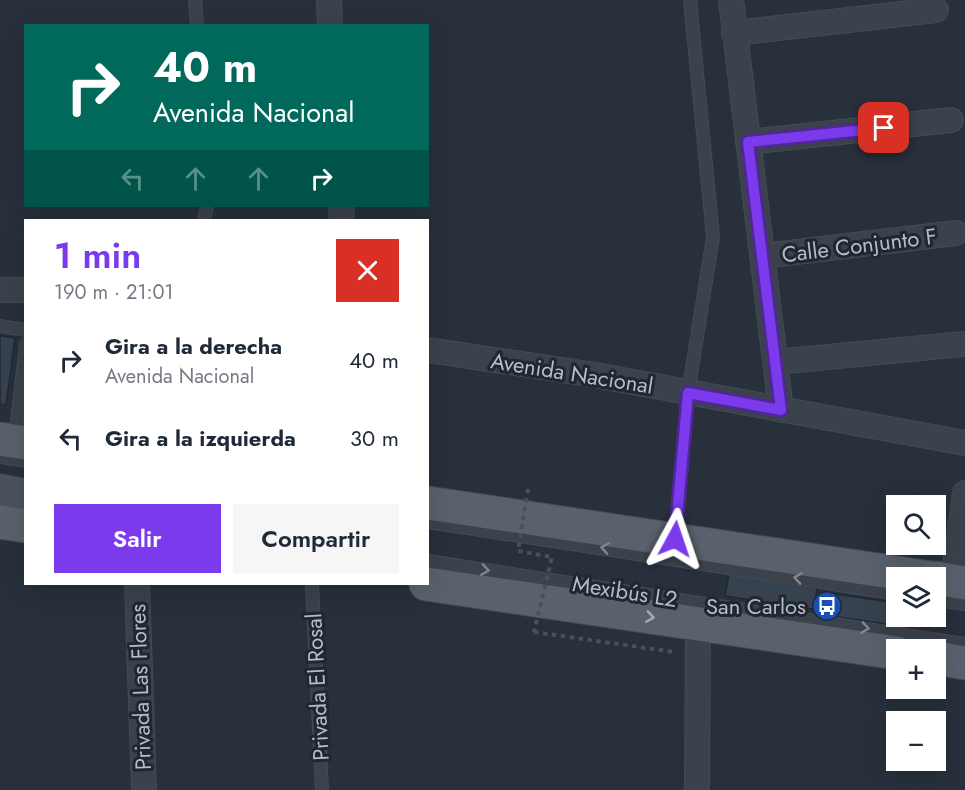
<!DOCTYPE html>
<html lang="es">
<head>
<meta charset="utf-8">
<style>
	body { margin:0; font-family:Jost,sans-serif; background:#f6f6f7; color:#1f2937; height:100vh; display:flex; flex-direction:column; font-size:22px; white-space:nowrap }
	* { box-sizing:border-box; margin:0 }
	p { font-size:20px; color:#747a83 }
	.icon { flex:none; width:33px; height:33px; fill:none; stroke:currentColor; stroke-width:2; stroke-linecap:round; stroke-linejoin:round }
	.map { position:relative; flex:1; overflow:hidden }
	.drawer { position:absolute; left:24px; top:219px; width:405px; height:366px; display:flex; flex-direction:column; background:#fff; border-radius:0px; box-shadow:0 6px 24px #0002 }
	.drawer>* { flex:none }
	.hud { position:absolute; left:24px; top:24px; width:405px; height:183px; border-radius:0px; box-shadow:0 6px 24px #0002; background:#00695c; color:#fff; overflow:hidden }
	.tools { position:absolute; left:886px; top:495px; display:grid; gap:12px }
	.tools a { display:grid; place-items:center; width:60px; height:60px; border-radius:0px; background:#fff; box-shadow:0 6px 24px #0002; font-size:30px }
	.pin { position:absolute; display:grid; place-items:center; width:51px; height:51px; color:#fff; margin:-26px; border-radius:12px; box-shadow:0 3px 9px #0006 }
	.me { position:absolute; width:66px; margin:-33px; rotate:5deg; stroke-linejoin:round; filter:drop-shadow(0 0 4px #0008) }
	.turn { display:flex; align-items:center; gap:21px; height:126px; padding:0 30px; font-size:27px }
	.turn .icon { width:78px; height:78px; stroke-width:2.5 }
	.turn b { display:block; font-size:42px; line-height:51px }
	.lanes { display:flex; align-items:center; height:57px; padding:0 30px; background:#0003; justify-content:center; gap:30px; direction:ltr }
	.lanes .off { opacity:.35 }
	.round { display:grid; place-items:center; flex:none; width:63px; height:63px; border-radius:0px; background:#f6f6f7 }
	.overview { display:flex; align-items:center; justify-content:space-between; height:102px; padding:0 30px }
	h1 { font-size:36px; font-weight:600; line-height:45px; color:#7c3aed }
	.primary-button { display:flex; gap:12px; margin-top:auto; padding:12px 30px }
	.primary-button a { flex:1; height:69px; border-radius:0px; background:#7c3aed; color:#fff; font-size:24px; font-weight:600; line-height:69px; text-align:center }
	.primary-button a+a { background:#f6f6f7; color:#1f2937 }
	ul { padding:0; list-style:none }
	li { display:flex; align-items:center; gap:18px; height:78px; padding:0 30px }
	li div { flex:1 }
	li b { display:block; font-size:22px }
	li em { font-style:normal }
	.map>svg:first-child { display:block }
	.building { fill:#36424f; stroke:#222933; stroke-width:1.5 }
	.lines { fill:none; stroke-linecap:round; stroke-linejoin:round }
	.service-casing { stroke:#444b55; stroke-width:14 }
	.minor-casing { stroke:#444b55; stroke-width:26 }
	.secondary-casing { stroke:#444b55; stroke-width:35 }
	.primary-casing { stroke:#444b55; stroke-width:35 }
	.path { stroke:#425455; stroke-width:4; stroke-dasharray:4.5 4.5; stroke-linecap:butt }
	.service { stroke:#3b424c; stroke-width:12 }
	.minor { stroke:#3b424c; stroke-width:24 }
	.secondary { stroke:#49525e; stroke-width:33 }
	.primary { stroke:#59616c; stroke-width:33 }
	.path-bridge { stroke:#425455; stroke-width:4; stroke-dasharray:4.5 4.5; stroke-linecap:butt }
	.oneway { stroke:#7f8690 }
	.oneway2 { stroke:#a3abb5 }
	.route-casing { stroke:#51269a; stroke-width:15 }
	.route { stroke:#7c3aed; stroke-width:10 }
	.labels { text-anchor:middle; stroke-width:6; stroke-linejoin:round; paint-order:stroke }
	.street-label { font-size:22px; fill:#b6bdc7; stroke:#202731 }
	.poi-label { font-size:22px; fill:#b6bdc7; stroke:#202731; text-anchor:end }
</style>
</head>
<body>
<div class="map">
<svg width="965" height="790" viewBox="0 0 965 790">
	<rect width="100%" height="100%" fill="#27303b"/>
	<path class="building" d="M 0,336 L 15,338 L 6,405 L 0,404 Z
		M 729,574 L 817,588 L 814,609 L 725,596 Z
		M 835,594 L 897,603 L 897,616 L 922,616 L 920,629 L 832,616 Z"/>
	<g class="lines">
		<g class="service-casing">
			<path id="service" d="M 195,0 L 197,26
				M 204,220 L 207,206
				M 0,326 L 26,330
				M 15,439 L 26,344
				M 0,457 L 26,461
				M 428,522 L 897,594
				M 675,538 L 688,393 L 713,237 L 690,0
				M 428,561 L 965,644
				M 312,584 L 322,790
				M 936,600 L 965,604"/>
		</g>
		<g class="minor-casing">
			<path id="minor" d="M 329,0 L 330,26
				M 731,0 L 781,410
				M 734,33 L 936,10
				M 748,142 L 951,120
				M 341,206 L 342,220
				M 762,256 L 956,233
				M 0,290 L 26,290
				M 428,350 L 595,375 L 965,443
				M 775,362 L 965,344
				M 953,581 L 965,493
				M 137,584 L 144,790
				M 697,790 L 698,625"/>
		</g>
		<g class="secondary-casing">
			<path id="secondary" d="M 0,491 L 26,496"/>
		</g>
		<g class="primary-casing">
			<path id="primary" d="M 0,439 L 26,443
				M 428,503 L 931,578
				M 0,522 L 26,526
				M 936,578 L 965,583
				M 426,584 L 897,653
				M 936,658 L 965,663"/>
		</g>
		<path class="path" d="M 534,632 L 674,652"/>
		<use href="#service" class="service"/>
		<use href="#minor" class="minor"/>
		<use href="#secondary" class="secondary"/>
		<use href="#primary" class="primary"/>
		<path class="path-bridge" d="M 528,489 L 518,551 L 552,557 L 534,632"/>
	</g>
	<defs><path id="oneway-chevron" d="M-2-3.5L2.5 0L-2 3.5" fill="none" stroke-width="1.6" stroke-linecap="round" stroke-linejoin="round" transform="scale(1.5)"/></defs>
	<g class="oneway">
		<use href="#oneway-chevron" transform="translate(605 548) rotate(-171)"/>
		<use href="#oneway-chevron" transform="translate(485 570) rotate(9)"/>
		<use href="#oneway-chevron" transform="translate(798 578) rotate(-171)"/>
		<use href="#oneway-chevron" transform="translate(865 628) rotate(9)"/>
	</g>
	<use class="oneway2" href="#oneway-chevron" transform="translate(650 617) rotate(9)"/>
	<g class="lines">
		<g class="route-casing">
			<path id="route" d="M 675,539 L 688,393 L 781,410 L 748,142 L 884,128"/>
		</g>
		<use href="#route" class="route"/>
	</g>
	<defs>
		<g id="bus-disc" transform="scale(1.5)"><circle r="9.5" fill="#1a4fb4" stroke="#202731"/><path d="M-5-6H5V4H4V6H2V4H-2V6H-4V4H-5ZM-3.5-4V0h7V-4ZM-3.5 1.2v1.5H-2V1.2ZM2 1.2v1.5H3.5V1.2Z" fill="#fff"/></g>
	</defs>
	<g fill-rule="evenodd">
		<use href="#bus-disc" x="827" y="606"/>
	</g>
	<g class="labels">
		<g class="street-label">
			<text transform="translate(859 245) rotate(-7)" y="8">Calle Conjunto F</text>
			<text transform="translate(572 373) rotate(9)" y="8">Avenida Nacional</text>
			<text transform="translate(625 591) rotate(9)" y="8">Mexibús L2</text>
			<text transform="translate(140 687) rotate(-92)" y="8">Privada Las Flores</text>
			<text transform="translate(317 687) rotate(-93)" y="8">Privada El Rosal</text>
		</g>
		<g class="poi-label">
			<text x="806" y="614">San Carlos</text>
		</g>
	</g>
</svg>
<div class="tools">
<a><svg class="icon" aria-label="search" viewBox="0 0 24 24"><circle cx="10" cy="10" r="6"/><path d="M15 15l6 6"/></svg></a>
<a><svg class="icon" aria-label="layers" viewBox="0 0 24 24"><path d="M12 4l9 5-9 5-9-5zM3 14l9 5 9-5"/></svg></a>
<a>+</a>
<a>−</a>
</div>
<div class="pin" style="left:884px;top:128px;background:#d93025"><svg class="icon" aria-label="arrive" viewBox="0 0 24 24"><path d="M6 21V4h12l-3 4 3 4H6"/></svg></div>
<svg class="me" style="left:675px;top:539px" viewBox="-20 -20 40 40"><path d="M0-17L14 15 0 8-14 15z" fill="#7c3aed" stroke="#fff" stroke-width="4"/></svg>
<div class="hud">
<div class="turn"><svg class="icon" aria-label="right" viewBox="0 0 24 24"><path d="M7 20v-9h11M14 6l5 5-5 5"/></svg><div><b>40 m</b>Avenida Nacional</div></div>
<div class="lanes"><svg class="icon off" aria-label="left" viewBox="0 0 24 24"><path d="M17 20v-9H6M10 6l-5 5 5 5"/></svg><svg class="icon off" aria-label="ahead" viewBox="0 0 24 24"><path d="M12 20V5M6 11l6-6 6 6"/></svg><svg class="icon off" aria-label="ahead" viewBox="0 0 24 24"><path d="M12 20V5M6 11l6-6 6 6"/></svg><svg class="icon" aria-label="right" viewBox="0 0 24 24"><path d="M7 20v-9h11M14 6l5 5-5 5"/></svg></div>
</div>
<section class="drawer">
<div class="overview"><div><h1>1 min</h1><p>190 m · 21:01</p></div><a class="round" style="background:#d93025;color:#fff"><svg class="icon" aria-label="close" viewBox="0 0 24 24"><path d="M6 6l12 12M18 6L6 18"/></svg></a></div>
<ul>
<li><svg class="icon" aria-label="right" viewBox="0 0 24 24"><path d="M7 20v-9h11M14 6l5 5-5 5"/></svg><div><b>Gira a la derecha</b><p>Avenida Nacional</p></div><em>40 m</em></li>
<li><svg class="icon" aria-label="left" viewBox="0 0 24 24"><path d="M17 20v-9H6M10 6l-5 5 5 5"/></svg><div><b>Gira a la izquierda</b></div><em>30 m</em></li>
</ul>
<div class="primary-button"><a>Salir</a><a>Compartir</a></div>
</section>
</div>
</body>
</html>
